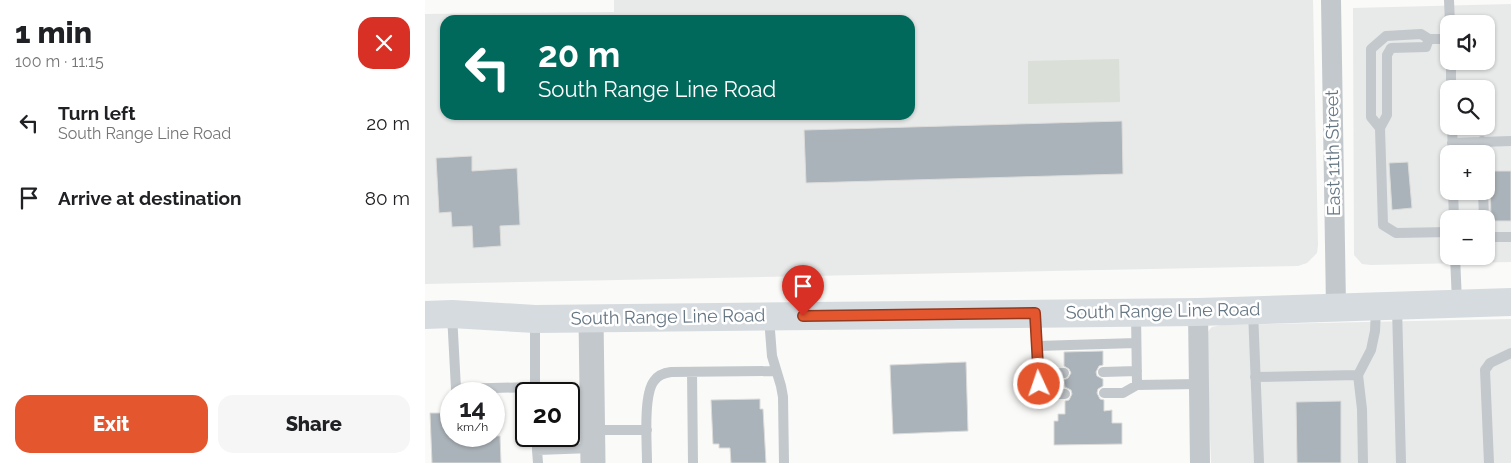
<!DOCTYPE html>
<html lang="en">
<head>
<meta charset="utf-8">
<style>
	body { margin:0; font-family:Raleway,sans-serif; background:#f6f6f6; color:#202124; height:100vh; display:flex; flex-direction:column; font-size:19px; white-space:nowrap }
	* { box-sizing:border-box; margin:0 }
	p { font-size:16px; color:#757577 }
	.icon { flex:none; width:28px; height:28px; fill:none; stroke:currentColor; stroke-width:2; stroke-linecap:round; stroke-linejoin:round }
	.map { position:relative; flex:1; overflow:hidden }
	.drawer { display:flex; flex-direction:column; background:#fff; width:425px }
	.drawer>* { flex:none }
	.hud { position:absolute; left:15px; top:15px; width:475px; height:105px; border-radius:15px; box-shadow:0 1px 4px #0004; background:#00695c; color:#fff; overflow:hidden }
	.buttons { position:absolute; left:1015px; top:15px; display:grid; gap:10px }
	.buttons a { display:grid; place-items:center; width:55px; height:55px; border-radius:10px; background:#fff; box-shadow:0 1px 4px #0004; font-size:25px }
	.speed { position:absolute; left:15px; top:382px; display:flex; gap:10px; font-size:25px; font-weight:700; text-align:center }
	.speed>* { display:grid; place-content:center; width:65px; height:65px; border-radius:50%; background:#fff; box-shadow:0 1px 4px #0004; line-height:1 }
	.speed small { font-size:12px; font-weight:400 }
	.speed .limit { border:2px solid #111; border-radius:8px; background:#fff; color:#111 }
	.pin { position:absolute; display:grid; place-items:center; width:42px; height:42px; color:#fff; margin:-51px -21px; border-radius:50% 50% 50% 0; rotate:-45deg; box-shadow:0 0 5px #0007 }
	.pin .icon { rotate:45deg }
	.me { position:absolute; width:55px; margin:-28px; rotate:357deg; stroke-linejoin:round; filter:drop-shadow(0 0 4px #0008) }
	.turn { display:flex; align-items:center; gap:18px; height:105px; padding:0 15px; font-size:22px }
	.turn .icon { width:65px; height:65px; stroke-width:2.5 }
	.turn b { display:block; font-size:35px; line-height:42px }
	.round { display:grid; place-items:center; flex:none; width:52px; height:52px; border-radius:15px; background:#f6f6f6 }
	.summary { display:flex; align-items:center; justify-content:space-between; height:85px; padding:0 15px }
	h1 { font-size:30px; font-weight:800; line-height:38px }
	.cta { display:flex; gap:10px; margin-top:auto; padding:10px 15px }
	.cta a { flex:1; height:58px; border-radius:15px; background:#e4572e; color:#fff; font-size:20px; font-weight:800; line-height:58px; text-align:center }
	.cta a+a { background:#f6f6f6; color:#202124 }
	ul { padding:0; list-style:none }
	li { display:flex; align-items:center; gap:15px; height:75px; padding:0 15px }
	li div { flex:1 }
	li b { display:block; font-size:19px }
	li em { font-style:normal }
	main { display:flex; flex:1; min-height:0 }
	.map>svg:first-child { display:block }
	.built { fill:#e8e9e9; fill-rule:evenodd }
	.green { fill:#dadfd7 }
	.building { fill:#aab3b9; stroke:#dcdcda }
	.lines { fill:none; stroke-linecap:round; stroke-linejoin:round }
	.service { stroke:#c3c8cc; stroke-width:10 }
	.minor { stroke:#c3c8cc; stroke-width:20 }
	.tertiary { stroke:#c3c8cc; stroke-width:25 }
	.primary { stroke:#d6dbdf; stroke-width:28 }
	.route-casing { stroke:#94391e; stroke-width:12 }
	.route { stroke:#e4572e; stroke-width:9 }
	.labels { text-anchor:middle; stroke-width:5; stroke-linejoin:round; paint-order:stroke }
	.street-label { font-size:18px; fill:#657683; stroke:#fff }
</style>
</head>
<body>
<main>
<section class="drawer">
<div class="summary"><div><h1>1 min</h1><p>100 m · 11:15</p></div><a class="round" style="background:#d93025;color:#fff"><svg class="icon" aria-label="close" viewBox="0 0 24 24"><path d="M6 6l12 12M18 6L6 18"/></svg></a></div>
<ul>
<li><svg class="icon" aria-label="left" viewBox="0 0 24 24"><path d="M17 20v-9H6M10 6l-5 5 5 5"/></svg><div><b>Turn left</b><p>South Range Line Road</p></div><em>20 m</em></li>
<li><svg class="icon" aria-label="arrive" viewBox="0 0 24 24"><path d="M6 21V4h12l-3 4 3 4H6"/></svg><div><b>Arrive at destination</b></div><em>80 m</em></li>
</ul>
<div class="cta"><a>Exit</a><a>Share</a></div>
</section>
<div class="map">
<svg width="1086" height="463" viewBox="0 0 1086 463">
	<rect width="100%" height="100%" fill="#fafaf8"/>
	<path class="built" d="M 189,0 L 888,0 L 893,245 L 892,253 L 882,263 L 873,266 L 0,284 L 0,14 L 189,12 ZM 20,20 L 485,20 L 485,115 L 20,115 Z
		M 1086,4 L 1086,262 L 946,265 L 937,264 L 929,255 L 928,8 ZM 1024,24 L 1061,24 L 1061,61 L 1024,61 ZM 1024,89 L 1061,89 L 1061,126 L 1024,126 ZM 1024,154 L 1061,154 L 1061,191 L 1024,191 ZM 1024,219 L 1061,219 L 1061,256 L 1024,256 Z
		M 1086,319 L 1086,463 L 786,463 L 781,336 L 784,330 L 787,327 L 796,325 Z"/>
	<path class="green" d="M 694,59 L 695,102 L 603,104 L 603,61 Z"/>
	<path class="building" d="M 697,121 L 698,174 L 381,183 L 379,130 Z
		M 47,156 L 47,171 L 92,168 L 95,225 L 75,226 L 76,246 L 48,248 L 47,226 L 27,227 L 26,212 L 14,213 L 11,158 Z
		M 983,162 L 987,208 L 967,210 L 964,163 Z
		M 1065,171 L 1086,171 L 1086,221 L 1066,221 Z
		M 678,351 L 678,365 L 674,366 L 671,372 L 672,376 L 678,379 L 678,386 L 673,389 L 672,393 L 675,399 L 679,400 L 679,411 L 687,410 L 687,423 L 697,423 L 697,444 L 629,445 L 629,421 L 633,421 L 633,414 L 640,414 L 640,401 L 644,400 L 647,394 L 646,390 L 640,387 L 639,380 L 643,378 L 646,373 L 644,369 L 639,366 L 639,352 Z
		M 541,362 L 543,431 L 468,434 L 465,365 Z
		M 335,399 L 335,409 L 338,409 L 341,463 L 306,463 L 305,448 L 294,448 L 294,444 L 288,444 L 286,400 Z
		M 916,401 L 916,463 L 872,463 L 871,402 Z
		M 5,413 L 26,413 L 26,436 L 75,436 L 76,463 L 7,463 Z"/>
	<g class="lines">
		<path class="service" d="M 1024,0 L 1025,24
			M 1004,39 L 1001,47 L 966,48 L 962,55 L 962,115 L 955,128 L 958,225 L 971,233 L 1024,232
			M 1026,61 L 1026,89
			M 1027,126 L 1028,154
			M 955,128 L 946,117 L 946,49 L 961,36 L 996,34 L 1004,39 L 1024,39
			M 1057,141 L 1057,154
			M 1027,143 L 1086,141
			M 1028,191 L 1029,219
			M 1058,191 L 1059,219
			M 1061,237 L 1086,237
			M 1030,256 L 1032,302
			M 972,307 L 976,463
			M 828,311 L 834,463
			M 711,313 L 712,385
			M 27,314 L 31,389 L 109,387
			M 610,316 L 615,394 L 640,394
			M 344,318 L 347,356 L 356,386 L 358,397 L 359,463
			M 612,346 L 711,343
			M 267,372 L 268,463
			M 678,372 L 712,371
			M 613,374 L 639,373
			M 830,377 L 933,375
			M 110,393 L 110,320
			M 679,393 L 698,393 L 712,385 L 773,384
			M 168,430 L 222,430
			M 112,436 L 112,450 L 167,448
			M 112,450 L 113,463
			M 222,463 C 222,444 218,395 229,381 C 233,375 238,373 246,372 L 351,371
			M 938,463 L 937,409 L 933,375 L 946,350 L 950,331 L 951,308
			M 1064,463 L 1060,370 L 1065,363 L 1086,353"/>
		<path class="minor" d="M 906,0 L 911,307
			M 773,312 L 775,463"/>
		<path class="tertiary" d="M 166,318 L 168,463"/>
		<path class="primary" d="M 0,315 L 27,314 L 110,319 L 773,312 L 1086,302"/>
	</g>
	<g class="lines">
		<g class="route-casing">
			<path id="route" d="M 378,316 L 610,313 L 614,384"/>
		</g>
		<use href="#route" class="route"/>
	</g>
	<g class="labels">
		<g class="street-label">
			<text transform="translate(908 153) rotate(-91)" y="6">East 11th Street</text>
			<text transform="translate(738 311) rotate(-1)" y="6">South Range Line Road</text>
			<text transform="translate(243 317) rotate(-1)" y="6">South Range Line Road</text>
		</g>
	</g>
</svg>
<div class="buttons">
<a><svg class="icon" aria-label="sound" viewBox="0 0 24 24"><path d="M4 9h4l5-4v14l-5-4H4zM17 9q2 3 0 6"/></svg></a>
<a><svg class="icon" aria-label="search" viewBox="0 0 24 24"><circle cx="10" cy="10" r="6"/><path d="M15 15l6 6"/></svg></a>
<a>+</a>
<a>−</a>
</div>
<div class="speed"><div>14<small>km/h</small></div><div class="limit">20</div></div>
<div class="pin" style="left:378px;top:316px;background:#d93025"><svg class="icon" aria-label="arrive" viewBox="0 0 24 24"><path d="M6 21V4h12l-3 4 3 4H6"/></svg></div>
<svg class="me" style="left:614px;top:384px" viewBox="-20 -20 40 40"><circle r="17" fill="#e4572e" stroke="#fff" stroke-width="3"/><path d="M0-11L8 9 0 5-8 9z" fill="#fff"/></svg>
<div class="hud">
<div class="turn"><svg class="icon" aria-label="left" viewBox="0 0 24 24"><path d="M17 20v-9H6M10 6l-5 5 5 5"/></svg><div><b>20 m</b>South Range Line Road</div></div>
</div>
</div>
</main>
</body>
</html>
